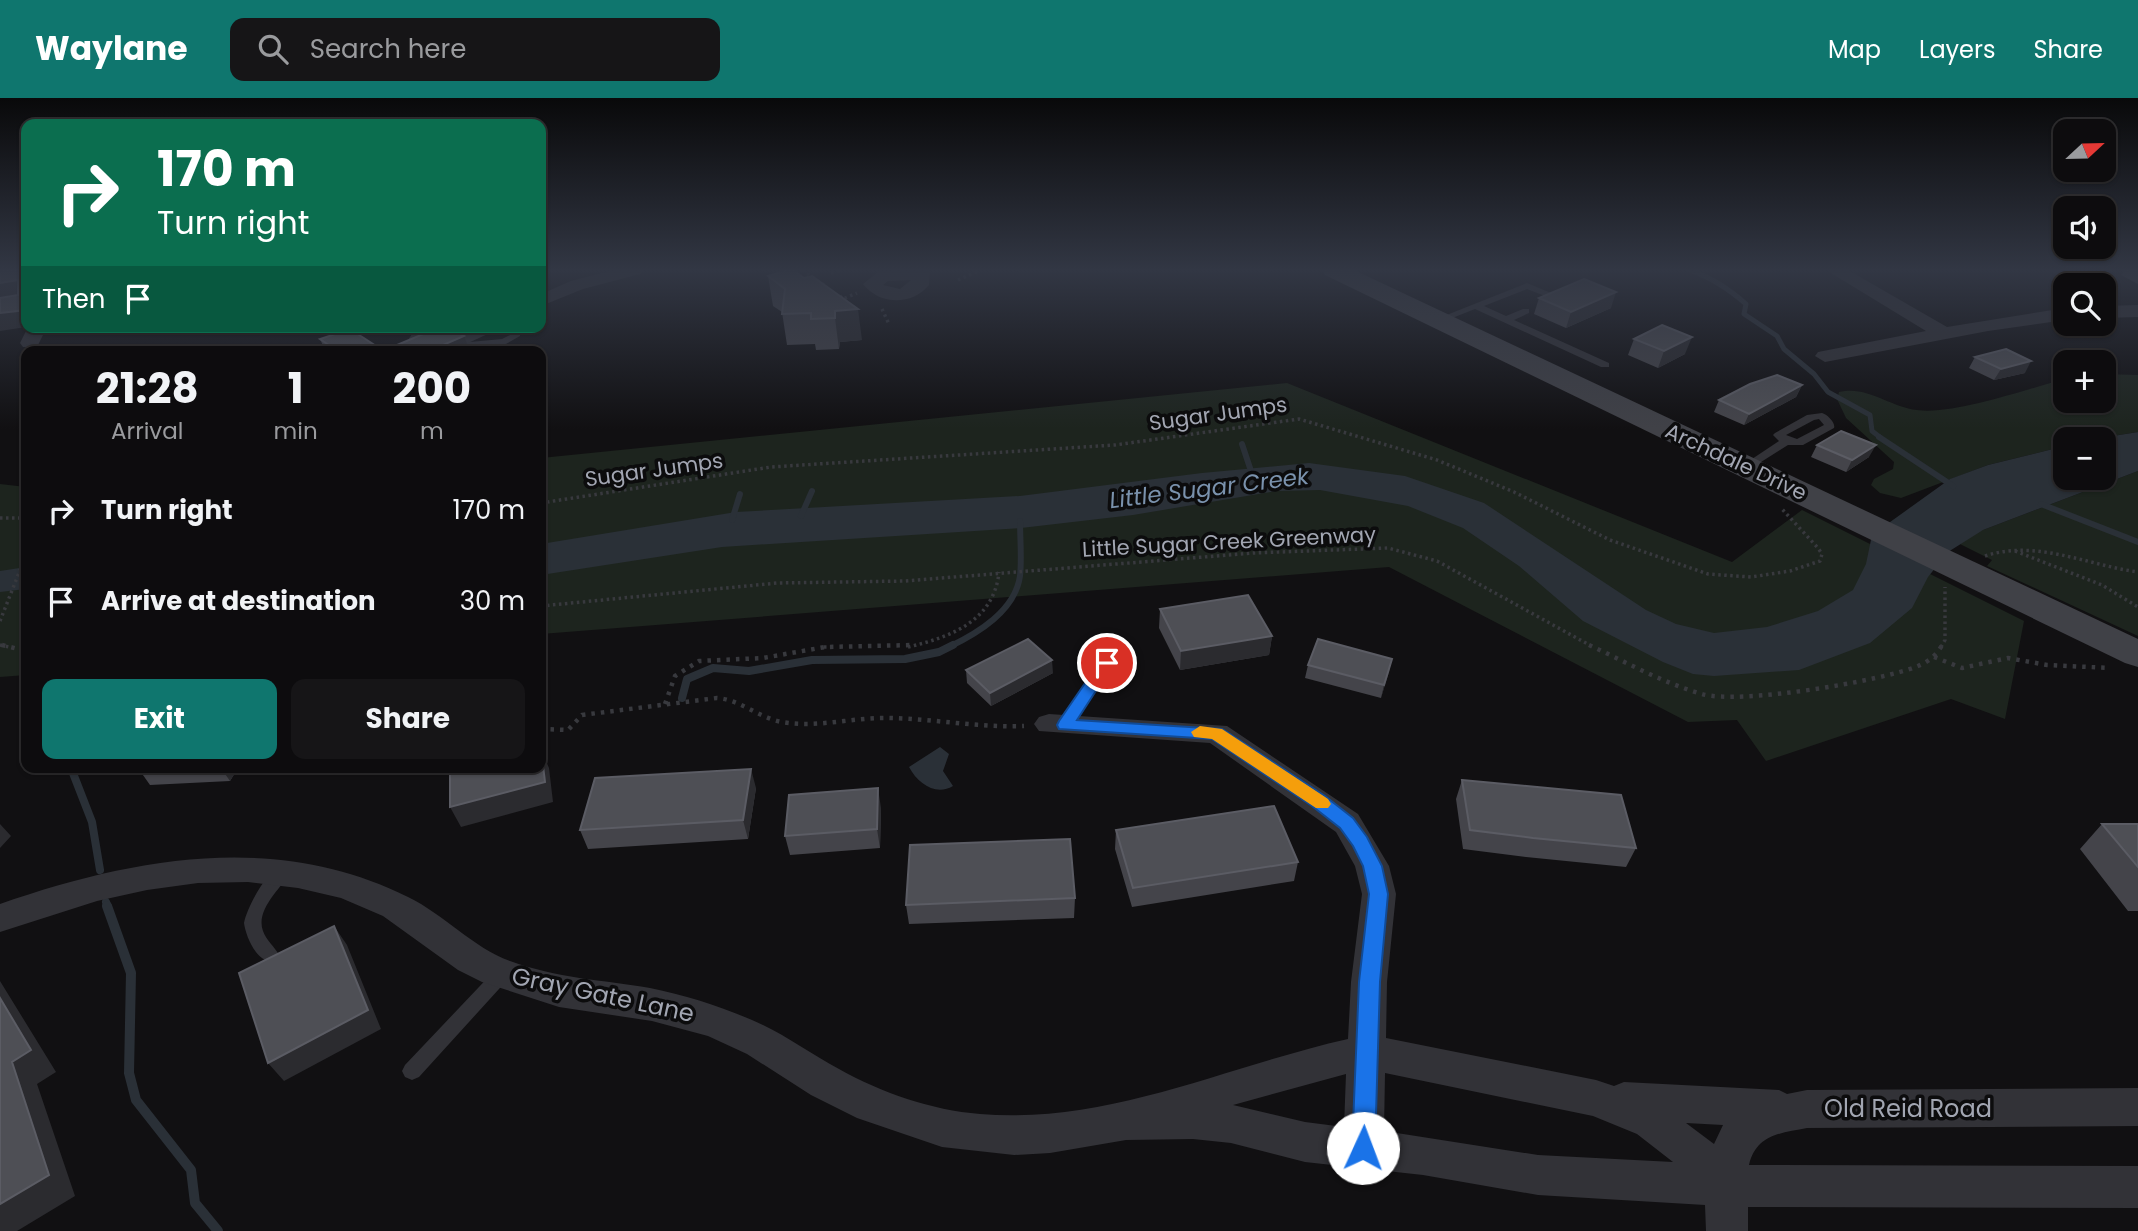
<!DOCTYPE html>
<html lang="en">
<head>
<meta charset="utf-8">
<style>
	body { margin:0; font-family:Poppins,sans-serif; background:#161517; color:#f1f3f6; height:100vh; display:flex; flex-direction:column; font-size:26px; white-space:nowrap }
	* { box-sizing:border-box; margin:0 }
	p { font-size:23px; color:#9a9b9e }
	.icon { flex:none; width:38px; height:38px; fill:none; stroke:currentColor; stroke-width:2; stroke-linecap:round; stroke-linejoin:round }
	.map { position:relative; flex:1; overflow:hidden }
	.drawer { position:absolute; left:21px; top:248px; width:525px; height:427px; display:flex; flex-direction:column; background:#0d0c0e; border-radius:14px; box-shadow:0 2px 5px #0004,0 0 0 2px #2d2c2e }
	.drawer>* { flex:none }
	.banner { position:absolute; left:21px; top:21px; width:525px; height:214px; border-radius:14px; box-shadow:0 2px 5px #0004,0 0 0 2px #2d2c2e; background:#0b6e4f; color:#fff; overflow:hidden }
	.needle { width:46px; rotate:68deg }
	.buttons { position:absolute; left:2053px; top:21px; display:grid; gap:14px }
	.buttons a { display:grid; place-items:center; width:63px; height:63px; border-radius:14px; background:#0d0c0e; box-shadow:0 2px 5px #0004,0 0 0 2px #2d2c2e; font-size:35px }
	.pin { position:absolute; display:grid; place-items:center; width:60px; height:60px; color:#fff; margin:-30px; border:4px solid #fff; border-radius:50%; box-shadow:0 2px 7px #0007 }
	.me { position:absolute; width:77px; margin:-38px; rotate:2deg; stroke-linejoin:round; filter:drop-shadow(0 0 5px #0008) }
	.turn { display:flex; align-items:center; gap:24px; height:147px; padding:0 21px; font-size:32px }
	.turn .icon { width:91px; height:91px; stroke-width:2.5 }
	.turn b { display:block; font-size:49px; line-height:60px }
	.then { display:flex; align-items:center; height:66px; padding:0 21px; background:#0003; gap:14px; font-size:26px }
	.eta { display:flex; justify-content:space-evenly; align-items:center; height:119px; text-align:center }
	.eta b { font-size:42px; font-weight:700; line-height:49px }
	.action { display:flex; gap:14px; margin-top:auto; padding:14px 21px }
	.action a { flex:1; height:80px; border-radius:14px; background:#0f766e; color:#fff; font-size:28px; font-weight:700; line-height:80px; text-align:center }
	.action a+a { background:#161517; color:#f1f3f6 }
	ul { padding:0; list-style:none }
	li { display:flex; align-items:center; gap:21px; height:91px; padding:0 21px }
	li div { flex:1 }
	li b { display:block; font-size:26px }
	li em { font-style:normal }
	header { display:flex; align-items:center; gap:42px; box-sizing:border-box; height:98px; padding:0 35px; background:#0f766e; color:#fff }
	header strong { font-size:33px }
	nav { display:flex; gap:38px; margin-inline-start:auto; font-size:24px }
	.search { width:490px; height:63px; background:#161517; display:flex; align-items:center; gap:18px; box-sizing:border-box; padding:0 24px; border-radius:14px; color:#9a9b9e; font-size:26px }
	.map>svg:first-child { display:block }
	.green { fill:#1d241e }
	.water { fill:#2a3037 }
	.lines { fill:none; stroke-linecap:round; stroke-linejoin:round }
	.stream-far3 { stroke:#2a3037; stroke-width:5 }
	.stream-far2 { stroke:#2a3037; stroke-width:6 }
	.stream-far1 { stroke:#2a3037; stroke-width:8 }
	.stream { stroke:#2a3037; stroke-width:10 }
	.path-far1 { stroke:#38393e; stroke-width:3.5; stroke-dasharray:2.5 3.5; stroke-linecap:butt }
	.path { stroke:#38393e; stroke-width:4.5; stroke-dasharray:3.5 6; stroke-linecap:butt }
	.lane { fill:#323237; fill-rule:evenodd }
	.street { fill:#323237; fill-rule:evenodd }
	.secondary { fill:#404147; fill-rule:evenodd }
	.wall { fill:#44444a }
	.shaded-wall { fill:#2b2b2f }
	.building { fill:#4e4f55; stroke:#5b5c64; stroke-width:2 }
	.route { fill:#1a73e8; stroke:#114b97; stroke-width:2 }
	.slow { fill:#f59e0b }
	.labels { text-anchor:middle; stroke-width:7; stroke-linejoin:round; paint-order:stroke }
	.street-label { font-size:21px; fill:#a2a6b2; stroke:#0c0c0d }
	.water-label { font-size:23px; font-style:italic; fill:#7a92ad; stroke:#0c0c0d }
	.near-street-label { font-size:24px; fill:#a2a6b2; stroke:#0c0c0d }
</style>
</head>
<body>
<header>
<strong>Waylane</strong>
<div class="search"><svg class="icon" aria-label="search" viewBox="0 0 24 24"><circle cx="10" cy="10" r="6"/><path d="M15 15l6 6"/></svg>Search here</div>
<nav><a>Map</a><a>Layers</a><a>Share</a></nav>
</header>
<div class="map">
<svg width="2138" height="1133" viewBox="0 0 2138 1133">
	<rect width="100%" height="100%" fill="#111012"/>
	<path class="green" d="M 2104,276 L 2138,277 L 2138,334 L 2094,341 L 2065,341 L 2065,348 L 1988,367 L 1901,400 L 1880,395 L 1871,387 L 1874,381 L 1893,371 L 1894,364 L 1846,320 L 1837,301 L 1839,294 C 1867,287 1890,309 1917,312 C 1955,317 2026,291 2065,281 L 2065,303 L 2104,303 Z
		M 1287,285 L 1732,464 L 1802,412 L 2024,523 L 2005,621 L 1951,601 L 1766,663 L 1737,622 L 1688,624 L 1389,469 L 541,536 L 541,360 Z
		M 2138,373 L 2138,538 L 1987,468 L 1992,462 L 1954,443 Z
		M 0,386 L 26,389 L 26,577 L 0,579 Z"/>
	<path class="water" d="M 2138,334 L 2138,373 L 1983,432 L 1948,454 L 1928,479 L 1912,510 L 1870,545 L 1799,572 L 1714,578 L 1693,576 L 1663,564 L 1583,523 L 1519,468 L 1463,430 L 1408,408 L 1320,392 L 1276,393 L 1133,417 L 1021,430 L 722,449 L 541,477 L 541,446 L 736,414 L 1020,398 L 1202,375 L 1309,365 L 1405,378 L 1484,405 L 1646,512 L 1676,526 L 1714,535 L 1767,529 L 1818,513 L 1853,492 L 1866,466 L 1872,437 L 1950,381 L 1988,367 L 2065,348 L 2065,380 L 2104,380 L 2104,341 L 2094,341 Z
		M 26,469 L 26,491 L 0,494 L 0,473 Z
		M 940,649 L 949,656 L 943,673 L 953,688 C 936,698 918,686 909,669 Z"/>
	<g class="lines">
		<path class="stream-far3" d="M 1689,172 C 1711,179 1729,191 1746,206 L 1744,216 L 1777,238 L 1784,251 L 1814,276 L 1828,294 L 1870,317 L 1872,333 L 1881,340"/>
		<path class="stream-far2" d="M 1879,339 L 1953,388
			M 1242,346 L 1253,379
			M 2041,406 L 2138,444
			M 801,418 L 812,393
			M 732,422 L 740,396
			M 949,549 C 978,535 1015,513 1020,478 C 1022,460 1020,441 1020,423"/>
		<path class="stream-far1" d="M 682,600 L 687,581 L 713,570 L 749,573 L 812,562 L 905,561 L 939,554 L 953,547
			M 71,670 L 92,724 L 100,772
			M 106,804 L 108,809"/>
		<path class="stream" d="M 107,808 L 131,875 L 129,975 L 136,1002 L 191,1072 L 195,1105 L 218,1133"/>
		<path class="path-far1" d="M 802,172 L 827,189
			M 831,175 L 842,172
			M 958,182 L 978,173
			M 840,198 L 843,201 L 857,195
			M 882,211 L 889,226
			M 541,405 L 771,369 L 1115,347 L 1299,321 L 1437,362 L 1514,394 L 1610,442 L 1708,476 L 1751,479 L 1790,473 L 1820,463 L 1822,456 L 1818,450 L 1782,411
			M 0,420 L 26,420
			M 2015,453 L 2102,487 L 2138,509
			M 1985,458 C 2036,441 2087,467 2138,474
			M 541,508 L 777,485 L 905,483 L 1253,455 L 1388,450 L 1437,463 L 1593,549
			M 0,523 L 26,457
			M 0,547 L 9,549
			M 824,549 L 835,549
			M 908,549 C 951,539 994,523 999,474
			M 1941,549 L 1945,542 L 1945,489"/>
		<path class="path" d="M 2,547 L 26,553
			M 1589,547 C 1626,564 1663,585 1702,596 C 1739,607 1882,583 1918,568 C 1928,564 1937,557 1942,547
			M 1934,559 L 1962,570 L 2008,560 L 2047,567 L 2110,570
			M 665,606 L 675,578 L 699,563 L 763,560 L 825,549 L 915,547
			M 541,631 L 568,632 L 582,617 L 717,600 C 741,602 759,620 782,624 C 816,630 850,620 884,620 C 931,620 977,630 1024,628"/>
		<path class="lane" d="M 1527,185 L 1563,200 L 1551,206 L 1546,203 L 1550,200 L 1527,191 L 1484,208 L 1506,218 L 1523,211 L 1529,211 L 1529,215 L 1514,222 L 1609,265 L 1609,269 L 1601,269 L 1475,211 L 1442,224 L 1434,222 Z
			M 510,229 L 520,229 L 520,238 L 504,247 L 449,252 L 444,249 L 449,246 L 502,241 L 510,237 Z
			M 1822,315 C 1827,316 1836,325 1834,330 L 1803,347 L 1788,347 L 1750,371 L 1746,372 L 1740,369 L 1779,343 L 1773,337 L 1775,335 L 1807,317 ZM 1819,321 L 1824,327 L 1797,341 L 1786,337 L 1814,322 Z
			M 1118,544 L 1125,549 L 1070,631 L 1060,631 L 1058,627 L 1060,623 L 1113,546 Z
			M 283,766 L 289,768 L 291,773 C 282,790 255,811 263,833 C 266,842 275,849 279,857 L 276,862 C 259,869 246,840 244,825 C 247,809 267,772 283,766 Z
			M 503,867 L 509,870 L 512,875 L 509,880 L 419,979 L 412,982 L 405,979 L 402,973 L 405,967 L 497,870 Z"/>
		<path class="street" d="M 613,172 L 643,172 L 640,176 L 583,191 L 541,208 L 541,196 L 571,183 Z
			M 892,172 L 930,172 L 929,187 C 912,208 879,207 863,186 L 878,174 ZM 911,182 L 900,191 L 883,187 L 888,183 Z
			M 1826,172 L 1848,172 L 1947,229 L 2065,210 L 2065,222 L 1988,233 L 1825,264 L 1815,258 L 1818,254 L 1926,233 Z
			M 2050,172 L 2072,172 L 2092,187 L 2071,187 Z
			M 2138,207 L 2138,219 L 2104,220 L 2104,208 Z
			M 28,229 L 47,229 L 37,249 L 23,249 L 20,245 Z
			M 424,229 L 452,229 L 430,243 L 445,241 L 476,229 L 503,229 L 455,251 L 420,254 L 408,242 L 414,233 Z
			M 1049,616 L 1227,628 L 1358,716 L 1389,768 L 1396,796 L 1387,884 L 1386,940 L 1596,982 L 1614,988 L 1624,984 L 1779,992 L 1787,996 L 1807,992 L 2138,990 L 2138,1028 L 1807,1030 C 1780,1035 1756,1037 1749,1067 L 2138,1068 L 2138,1110 L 1748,1109 L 1748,1133 L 1706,1133 L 1705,1107 L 1538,1097 L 1423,1077 L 1305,1064 L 1231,1045 L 1193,1041 L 1126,1042 L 1050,1055 L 1014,1057 L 942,1049 L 857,1020 L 811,997 L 747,956 L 708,938 L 652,923 L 559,909 L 482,884 L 458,872 L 383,818 L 341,800 L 298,790 L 248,784 L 198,785 L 147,792 L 97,803 L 0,834 L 0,806 C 133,760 276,733 408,799 C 445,817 472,849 510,863 C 556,880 603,882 650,890 C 685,897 719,908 752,922 C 783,935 809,955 839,971 C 882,995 931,1012 980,1016 C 1107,1027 1227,968 1348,941 L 1351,884 L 1362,796 L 1355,768 L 1336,734 L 1210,645 L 1039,633 L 1034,626 L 1039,619 ZM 1385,975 L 1593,1018 L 1637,1036 L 1673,1064 L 1538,1057 L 1384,1033 ZM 1346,976 L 1344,1029 L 1305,1024 L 1233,1007 ZM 1686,1025 L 1723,1027 L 1714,1046 Z"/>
		<path class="secondary" d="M 1322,172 L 1354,172 L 2138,541 L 2138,569 L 2125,565 L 1325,177 Z"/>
	</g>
	<path class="wall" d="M 788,172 L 862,242 L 840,244 L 839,251 L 816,252 L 815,246 L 787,247 L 782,214 L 773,208 L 768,178 Z
		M 2124,172 L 2138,172 L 2138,186 L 2121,177 Z
		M 1539,200 L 1611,210 L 1566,230 L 1534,216 Z
		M 320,241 L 378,254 L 326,254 Z
		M 1634,241 L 1685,256 L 1658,270 L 1628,257 Z
		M 1975,259 L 2025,275 L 1994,282 L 1969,270 Z
		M 1802,287 L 1796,299 L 1744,327 L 1714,314 L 1719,302 Z
		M 1817,347 L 1869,359 L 1846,374 L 1811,359 Z
		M 1160,511 L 1272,538 L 1269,557 L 1180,572 L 1159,530 Z
		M 1392,561 L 1381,600 L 1305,580 L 1308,567 Z
		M 966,572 L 1053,575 L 991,608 L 967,585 Z
		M 138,670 L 238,670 L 230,683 L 150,687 Z
		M 1462,682 L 1636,750 L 1626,769 L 1526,759 L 1463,751 L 1456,701 Z
		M 756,690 L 748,741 L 588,751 L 580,732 Z
		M 881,710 L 880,750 L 790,757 L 785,738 Z
		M 2102,726 L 2138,726 L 2138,813 L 2128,813 L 2080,751 Z
		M 1116,732 L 1298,764 L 1294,783 L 1132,809 L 1115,751 Z
		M 1075,800 L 1074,820 L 909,826 L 906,807 Z"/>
	<path class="shaded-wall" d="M 18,182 L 26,195 L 0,202 L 0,185 Z
		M 1616,194 L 1611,210 L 1566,230 L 1571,214 Z
		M 858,211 L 862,242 L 840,244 L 839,251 L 835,220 L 835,213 Z
		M 26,212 L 26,229 L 0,233 L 0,215 Z
		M 464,238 L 470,254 L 427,254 Z
		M 1692,239 L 1685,256 L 1658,270 L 1664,253 Z
		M 376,248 L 378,254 L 359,254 Z
		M 2031,263 L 2025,275 L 1994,282 L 2001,271 Z
		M 1802,287 L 1796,299 L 1744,327 L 1749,316 Z
		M 1876,347 L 1869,359 L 1846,374 L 1852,362 Z
		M 1272,538 L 1269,557 L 1180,572 L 1181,553 Z
		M 1392,561 L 1389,574 L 1381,600 L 1384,587 Z
		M 1052,562 L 1053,575 L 991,608 L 990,595 Z
		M 541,651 L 549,670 L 553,704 L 461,729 L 450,709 Z
		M 221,670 L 238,670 L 230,683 Z
		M 751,671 L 756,690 L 748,741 L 743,722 Z
		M 878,690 L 881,710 L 880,750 L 877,731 Z
		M 0,726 L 11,738 L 0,750 Z
		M 334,828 L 347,847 L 381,931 L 284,983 L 268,965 Z
		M 0,883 L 56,974 L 37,986 L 75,1098 L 17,1133 L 0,1133 L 0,1106 L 12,964 L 0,900 Z"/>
	<path class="building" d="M 0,172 L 26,172 L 26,212 L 0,215 L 0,200 L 18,197 L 18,182 L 0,185 Z
		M 788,172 L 793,172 L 804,180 L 812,178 L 858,211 L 835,213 L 835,220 L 811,221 L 811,215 L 782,216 L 785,191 L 768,178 Z
		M 1584,181 L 1616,194 L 1571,214 L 1539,200 Z
		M 1662,227 L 1692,239 L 1664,253 L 1634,241 Z
		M 440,229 L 446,229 L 464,238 L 427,254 L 388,254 L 385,252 Z
		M 350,231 L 376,248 L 359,254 L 339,254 L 320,241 Z
		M 2006,251 L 2031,263 L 2001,271 L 1975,259 Z
		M 1777,277 L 1802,287 L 1749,316 L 1719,302 L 1750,286 Z
		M 1841,333 L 1876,347 L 1852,362 L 1817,347 Z
		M 1248,497 L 1272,538 L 1181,553 L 1160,511 Z
		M 1028,541 L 1052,562 L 990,595 L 966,572 Z
		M 1318,541 L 1392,561 L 1384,587 L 1308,567 Z
		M 541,651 L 545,684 L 450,709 L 450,674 L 466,670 L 541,670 Z
		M 751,671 L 743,722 L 580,732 L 595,680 Z
		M 1462,682 L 1621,697 L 1636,750 L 1533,740 L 1470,732 Z
		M 878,690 L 877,731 L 785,738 L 789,697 Z
		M 1274,708 L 1298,764 L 1133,790 L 1116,732 Z
		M 2102,726 L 2138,726 L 2138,769 Z
		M 1070,741 L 1075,800 L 906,807 L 910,747 Z
		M 334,828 L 368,912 L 268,965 L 239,875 Z
		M 0,900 L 31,952 L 12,964 L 49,1077 L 0,1106 Z"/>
	<linearGradient id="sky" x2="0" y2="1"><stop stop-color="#09090a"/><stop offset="0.52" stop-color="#323744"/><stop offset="1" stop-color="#323744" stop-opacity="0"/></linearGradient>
	<rect width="2138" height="331" fill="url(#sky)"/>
	<path class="route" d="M 1107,560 L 1114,565 L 1077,622 L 1222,631 L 1325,698 L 1353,720 L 1367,739 L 1382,768 L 1388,796 L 1380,884 L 1375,1050 L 1371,1058 L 1363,1062 L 1355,1058 L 1352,1050 L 1359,884 L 1369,796 L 1363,768 L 1353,748 L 1340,730 L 1312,708 L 1212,641 L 1059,631 L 1057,627 L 1059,623 L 1101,562 Z"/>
	<path class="slow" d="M 1200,628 L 1222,631 L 1328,701 L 1331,706 L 1328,710 L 1316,710 L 1212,641 L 1194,639 L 1191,634 Z"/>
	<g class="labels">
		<g class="street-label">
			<text transform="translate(1218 316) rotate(-8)" y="7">Sugar Jumps</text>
			<text transform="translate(1736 364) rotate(25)" y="7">Archdale Drive</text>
			<text transform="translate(654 372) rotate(-8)" y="7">Sugar Jumps</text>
			<text transform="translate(1229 444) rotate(-3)" y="7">Little Sugar Creek Greenway</text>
		</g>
		<g class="water-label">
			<text transform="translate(1209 390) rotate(-7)" y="8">Little Sugar Creek</text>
		</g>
		<g class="near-street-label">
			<text transform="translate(603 897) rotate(12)" y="8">Gray Gate Lane</text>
			<text x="1908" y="1019">Old Reid Road</text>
		</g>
	</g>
</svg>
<div class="buttons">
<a><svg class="needle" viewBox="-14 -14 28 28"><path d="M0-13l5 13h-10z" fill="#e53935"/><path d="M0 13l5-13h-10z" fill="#9a9b9e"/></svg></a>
<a><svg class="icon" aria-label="sound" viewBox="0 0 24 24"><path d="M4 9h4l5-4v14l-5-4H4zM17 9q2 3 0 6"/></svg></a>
<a><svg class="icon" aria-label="search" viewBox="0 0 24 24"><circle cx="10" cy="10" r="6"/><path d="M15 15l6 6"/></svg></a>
<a>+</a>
<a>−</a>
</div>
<div class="pin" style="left:1107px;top:565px;background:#d93025"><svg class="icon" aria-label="arrive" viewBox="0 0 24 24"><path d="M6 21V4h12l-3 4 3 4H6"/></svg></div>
<svg class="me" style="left:1363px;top:1050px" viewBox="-20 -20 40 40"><circle r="19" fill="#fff"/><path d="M0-13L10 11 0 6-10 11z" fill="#1a73e8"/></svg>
<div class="banner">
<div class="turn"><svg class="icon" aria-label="right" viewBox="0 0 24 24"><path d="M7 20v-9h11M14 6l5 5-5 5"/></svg><div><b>170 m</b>Turn right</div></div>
<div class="then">Then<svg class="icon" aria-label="arrive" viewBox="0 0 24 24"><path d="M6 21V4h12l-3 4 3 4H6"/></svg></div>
</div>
<section class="drawer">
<div class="eta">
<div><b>21:28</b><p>Arrival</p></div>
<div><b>1</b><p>min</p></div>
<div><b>200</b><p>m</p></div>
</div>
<ul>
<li><svg class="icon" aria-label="right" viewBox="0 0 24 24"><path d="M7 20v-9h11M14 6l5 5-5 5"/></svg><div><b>Turn right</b></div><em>170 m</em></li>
<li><svg class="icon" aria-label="arrive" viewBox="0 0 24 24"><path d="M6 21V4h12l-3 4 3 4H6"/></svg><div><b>Arrive at destination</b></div><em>30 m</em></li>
</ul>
<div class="action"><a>Exit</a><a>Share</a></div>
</section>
</div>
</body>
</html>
